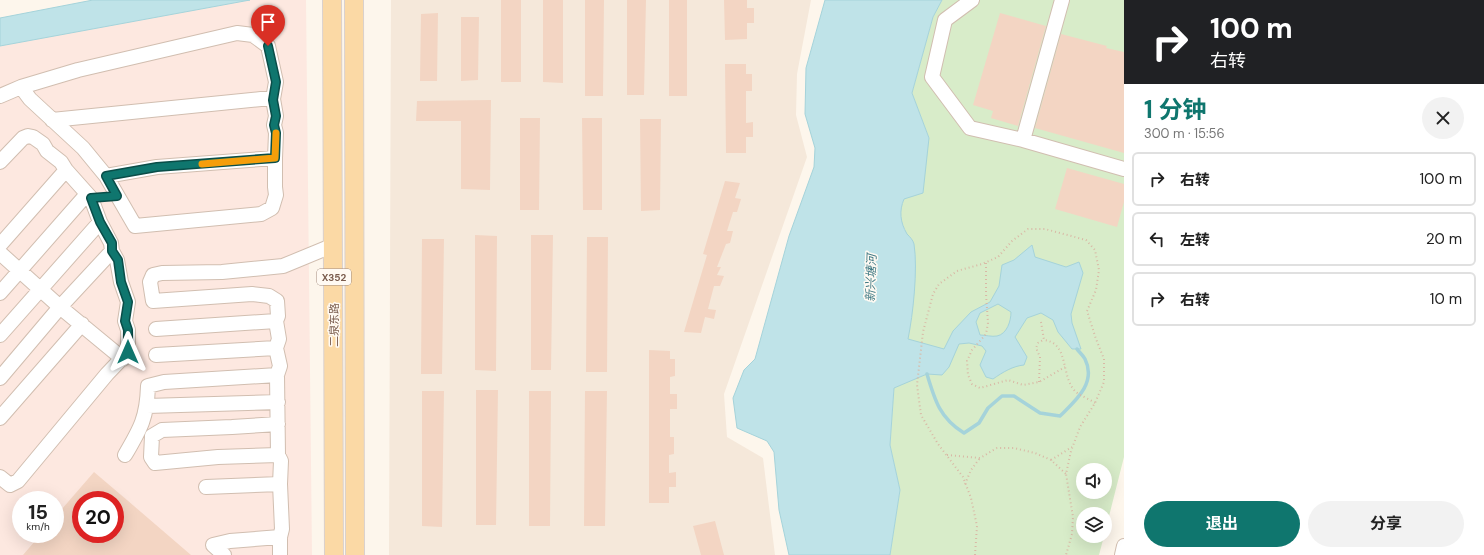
<!DOCTYPE html>
<html lang="zh">
<head>
<meta charset="utf-8">
<style>
	body { margin:0; font-family:"DM Sans","Noto Sans SC",sans-serif; background:#f2f2f2; color:#222; height:100vh; display:flex; flex-direction:column; font-size:15px; white-space:nowrap }
	* { box-sizing:border-box; margin:0 }
	p { font-size:13px; color:#767676 }
	.icon { flex:none; width:22px; height:22px; fill:none; stroke:currentColor; stroke-width:2; stroke-linecap:round; stroke-linejoin:round }
	.map { position:relative; flex:1; overflow:hidden }
	.side { display:flex; flex-direction:column; background:#fff; width:360px }
	.side>* { flex:none }
	.guide { background:#202124; color:#fff; overflow:hidden }
	.buttons { position:absolute; left:1076px; top:463px; display:grid; gap:8px }
	.buttons a { display:grid; place-items:center; width:36px; height:36px; border-radius:50%; background:#fff; box-shadow:0 4px 16px #0002; font-size:20px }
	.speed { position:absolute; left:12px; top:491px; display:flex; gap:8px; font-size:20px; font-weight:700; text-align:center }
	.speed>* { display:grid; place-content:center; width:52px; height:52px; border-radius:50%; background:#fff; box-shadow:0 4px 16px #0002; line-height:1 }
	.speed small { font-size:10px; font-weight:400 }
	.speed .limit { border:6px solid #d22; background:#fff; color:#111 }
	.pin { position:absolute; display:grid; place-items:center; width:34px; height:34px; color:#fff; margin:-41px -17px; border-radius:50% 50% 50% 0; rotate:-45deg; box-shadow:0 0 4px #0007 }
	.pin .icon { rotate:45deg }
	.me { position:absolute; width:44px; margin:-22px; rotate:0deg; stroke-linejoin:round; filter:drop-shadow(0 0 3px #0008) }
	.turn { display:flex; align-items:center; gap:14px; height:84px; padding:0 20px; font-size:18px }
	.turn .icon { width:52px; height:52px; stroke-width:2.5 }
	.turn b { display:block; font-size:28px; line-height:34px }
	.round { display:grid; place-items:center; flex:none; width:42px; height:42px; border-radius:21px; background:#f2f2f2 }
	.head { display:flex; align-items:center; justify-content:space-between; height:68px; padding:0 20px }
	h1 { font-size:24px; font-weight:700; line-height:30px; color:#0f766e }
	.cta { display:flex; gap:8px; margin-top:auto; padding:8px 20px }
	.cta a { flex:1; height:46px; border-radius:24px; background:#0f766e; color:#fff; font-size:16px; font-weight:700; line-height:46px; text-align:center }
	.cta a+a { background:#f2f2f2; color:#222 }
	ul { padding:0; list-style:none }
	li { display:flex; align-items:center; gap:12px; height:54px; margin:0 8px 6px; padding:0 12px; border:2px solid #e0e0e0; border-radius:6px }
	li div { flex:1 }
	li b { display:block; font-size:15px }
	li em { font-style:normal }
	main { display:flex; flex:1; min-height:0 }
	.map>svg:first-child { display:block }
	.residential { fill:#f5e8da }
	.commercial { fill:#fde8e0; fill-rule:evenodd }
	.green { fill:#d8ecc9; fill-rule:evenodd }
	.water { fill:#bfe3e8; stroke:#a5d3da; fill-rule:evenodd }
	.lines { fill:none; stroke-linecap:round; stroke-linejoin:round }
	.stream { stroke:#a5d3da; stroke-width:3.5 }
	.building { fill:#f3d5c3; fill-rule:evenodd }
	.minor-casing { stroke:#d1beb0; stroke-width:16 }
	.major-casing { stroke:#dad1cd; stroke-width:20 }
	.path { stroke:#d9b8a5; stroke-width:2; stroke-dasharray:1 3; stroke-linecap:butt }
	.minor { stroke:#fff; stroke-width:14 }
	.major { stroke:#fbd9a5; stroke-width:18 }
	.route-casing { stroke:#0a4d48; stroke-width:10 }
	.route { stroke:#0f766e; stroke-width:7 }
	.slow { stroke:#f59e0b; stroke-width:7 }
	.labels { text-anchor:middle; stroke-width:3; stroke-linejoin:round; paint-order:stroke }
	.shield { fill:#fffaf3; stroke:#a28b7f; stroke-width:1 }
	.shield-label { font-size:10px; font-weight:bold; fill:#7a5c4d }
	.street-label { font-size:11px; fill:#7a5c4d; stroke:#fffaf3 }
	.water-label { font-size:12px; font-style:italic; fill:#437c86; stroke:#fffaf3 }
</style>
</head>
<body>
<main>
<div class="map">
<svg width="1124" height="555" viewBox="0 0 1124 555">
	<rect width="100%" height="100%" fill="#fdf6ec"/>
	<path class="residential" d="M 391,0 L 811,0 L 797,74 L 796,115 L 807,157 L 724,394 L 727,437 L 763,458 L 775,555 L 389,555 Z"/>
	<path class="commercial" d="M 250,0 L 306,0 L 312,555 L 0,555 L 0,46 ZM 21,500 L 55,500 L 55,534 L 21,534 ZM 81,500 L 115,500 L 115,534 L 81,534 Z"/>
	<path class="green" d="M 942,0 L 1124,0 L 1124,457 L 1105,532 L 1105,514 L 1083,514 L 1083,536 L 1104,536 L 1099,555 L 890,555 L 900,490 L 890,445 L 905,230 L 900,218 L 900,209 L 929,138 L 912,93 L 933,17 ZM 1083,470 L 1105,470 L 1105,492 L 1083,492 Z"/>
	<path class="water" d="M 93,0 L 250,0 L 0,46 L 0,18 Z
		M 825,0 L 942,0 L 933,17 L 912,93 L 929,138 L 923,193 L 904,199 C 899,211 900,222 907,234 C 910,237 913,240 914,244 C 918,269 913,315 908,339 L 944,349 L 953,331 L 971,312 L 990,302 L 999,286 L 1002,265 L 1014,260 L 1032,245 L 1035,257 L 1066,267 L 1079,262 L 1083,273 L 1071,314 L 1072,323 L 1081,349 L 1072,349 L 1058,332 L 1053,320 L 1041,313 L 1027,318 L 1015,337 L 1027,357 L 1024,365 C 1013,366 1003,372 993,379 L 986,377 L 980,365 L 986,351 L 982,346 L 969,343 L 959,344 L 949,367 L 942,375 L 927,374 L 894,388 L 890,445 L 900,490 L 890,555 L 789,555 L 779,510 L 774,452 L 767,441 L 737,428 L 733,398 L 744,370 L 755,359 L 789,236 L 814,167 L 815,148 L 805,114 L 806,68 ZM 998,304 L 1011,312 C 1011,321 1007,334 997,336 C 992,337 985,335 980,335 L 976,322 L 980,313 Z"/>
	<g class="lines">
		<path class="stream" d="M 927,374 C 935,401 940,418 964,433 L 979,423 L 988,408 L 1002,396 L 1014,396 L 1040,413 L 1060,416 C 1075,401 1097,383 1085,359 C 1083,355 1079,352 1077,349"/>
	</g>
	<path class="building" d="M 501,0 L 521,0 L 521,82 L 501,82 Z
		M 543,0 L 563,0 L 563,83 L 543,82 Z
		M 585,0 L 604,0 L 603,96 L 585,96 Z
		M 627,0 L 646,0 L 644,95 L 627,95 Z
		M 669,0 L 687,0 L 687,96 L 669,96 Z
		M 724,0 L 747,0 L 747,8 L 754,8 L 754,23 L 747,23 L 747,39 L 725,40 Z
		M 438,13 L 437,81 L 420,81 L 421,14 Z
		M 1000,13 L 1046,26 L 1018,126 L 991,118 L 993,111 L 973,105 Z
		M 461,17 L 479,17 L 478,80 L 461,81 Z
		M 1061,34 L 1107,46 L 1106,48 L 1124,52 L 1124,153 L 1035,128 Z
		M 725,64 L 746,64 L 746,74 L 752,74 L 752,91 L 746,91 L 746,123 L 753,122 L 753,137 L 746,137 L 746,153 L 726,153 Z
		M 491,100 L 490,190 L 461,189 L 461,121 L 416,121 L 417,101 Z
		M 520,118 L 540,118 L 539,210 L 520,210 Z
		M 582,118 L 602,118 L 602,210 L 583,210 Z
		M 640,119 L 661,119 L 660,210 L 641,211 Z
		M 1067,168 L 1124,184 L 1124,202 L 1117,227 L 1055,209 Z
		M 725,181 L 740,183 L 735,198 L 741,199 L 737,212 L 733,212 L 727,231 L 733,231 L 730,243 L 726,244 L 717,267 L 721,267 L 717,275 L 724,276 L 720,286 L 714,286 L 708,309 L 716,310 L 714,319 L 705,317 L 701,333 L 684,332 L 707,255 L 703,254 Z
		M 475,235 L 497,236 L 496,371 L 475,370 Z
		M 531,235 L 553,235 L 551,370 L 531,370 Z
		M 587,237 L 608,237 L 607,372 L 586,372 Z
		M 422,239 L 444,239 L 442,374 L 421,374 Z
		M 649,350 L 670,351 L 670,359 L 675,359 L 675,376 L 670,377 L 670,394 L 677,394 L 677,409 L 670,409 L 670,437 L 674,437 L 674,454 L 669,455 L 669,473 L 676,472 L 676,487 L 669,487 L 669,503 L 649,503 Z
		M 476,390 L 498,390 L 496,525 L 476,525 Z
		M 422,391 L 444,391 L 442,527 L 422,526 Z
		M 529,391 L 551,391 L 550,526 L 529,526 Z
		M 585,391 L 607,391 L 605,526 L 584,526 Z
		M 94,472 L 127,500 L 191,555 L 23,555 L 41,534 L 55,534 L 55,517 ZM 81,500 L 115,500 L 115,534 L 81,534 Z
		M 715,521 L 724,555 L 701,555 L 693,526 Z"/>
	<g class="lines">
		<g class="minor-casing">
			<path id="minor" d="M 972,0 L 945,20 L 932,77 L 970,128 L 1023,140 L 1124,169
				M 0,96 L 21,87 L 78,70 L 237,33 L 253,35 L 268,46 L 276,82 L 273,99 L 276,116 L 274,125 L 276,133 L 275,158 L 275,187 L 276,195 L 272,208 L 261,214 L 135,226 L 106,176 L 83,148 L 30,99 L 21,87
				M 52,120 L 261,99 L 273,99
				M 1023,140 L 1062,0
				M 0,162 L 23,138 L 28,136 L 33,137 L 43,144 L 47,151 L 61,162 L 66,170 L 91,198 L 100,222 L 111,243 L 112,251 L 117,260 L 121,282 L 128,302 L 125,321 L 128,330 L 128,352 L 107,374 L 18,481 L 10,485 L 0,477
				M 106,176 L 157,167 L 275,158
				M 0,245 L 66,170
				M 0,253 L 60,307 L 123,359
				M 0,293 L 87,194
				M 156,329 L 276,321
				M 0,335 L 100,222
				M 156,355 L 276,348
				M 0,378 L 60,307 L 112,251
				M 147,406 L 278,402
				M 0,418 L 82,324
				M 278,424 L 232,427 L 162,430 L 152,436 L 151,457 L 155,463 L 218,457 L 278,455
				M 125,455 C 141,428 147,417 148,386 L 164,382 L 277,375
				M 206,487 L 280,484
				M 224,555 L 213,545 L 230,541 L 280,537
				M 280,555 L 280,537 L 282,529 L 280,484 L 281,461 L 278,455 L 277,375 L 280,366 L 276,348 L 279,339 L 276,321 L 278,316 L 277,301 L 269,296 L 252,294 L 153,301 L 150,282 L 153,275 L 162,273 L 222,272 L 283,266 L 334,245
				M 1122,555 L 1124,546"/>
		</g>
		<g class="major-casing">
			<path id="major" d="M 332,0 L 334,555
				M 354,0 L 355,555"/>
		</g>
		<path class="path" d="M 986,263 L 986,294 L 988,323 L 986,334 L 972,350 L 967,361 L 968,375 L 972,384 L 980,388 L 1008,380 L 1023,385 L 1039,382 L 1065,367
			M 1041,322 L 1044,340 C 1070,343 1060,377 1076,392 C 1081,396 1089,399 1095,403
			M 1039,382 L 1040,357 L 1036,348 L 1038,343 L 1043,340
			M 947,455 L 980,458 L 997,448 L 1014,448 L 1035,453 L 1051,460 L 1066,474
			M 1051,460 L 1072,447
			M 965,484 L 971,470 L 980,458
			M 975,555 L 977,526 L 971,498 L 963,477 L 938,444 L 921,415 L 917,385 L 923,332 L 933,294 L 939,284 L 957,271 L 982,264 L 998,257 L 1012,241 L 1028,229 L 1045,229 L 1086,240 L 1095,250 L 1099,270 L 1096,290 L 1087,311 L 1096,339 L 1104,359 L 1104,382 L 1095,403 L 1080,427 L 1071,451 L 1066,474 L 1073,517 L 1072,534 L 1066,555"/>
		<use href="#minor" class="minor"/>
		<use href="#major" class="major"/>
	</g>
	<g class="lines">
		<g class="route-casing">
			<path id="route" d="M 128,352 L 128,330 L 125,321 L 128,302 L 121,282 L 118,260 L 112,251 L 112,243 L 100,222 L 91,198 L 117,196 L 106,176 L 157,167 L 275,158 L 276,133 L 274,125 L 276,116 L 273,100 L 276,82 L 268,46"/>
		</g>
		<use href="#route" class="route"/>
		<path class="slow" d="M 202,164 L 275,158 L 276,133"/>
	</g>
	<g class="labels">
		<rect class="shield" x="317" y="269" width="34" height="16" rx="3"/>
		<g class="shield-label">
			<text x="334" y="281">X352</text>
		</g>
		<g class="street-label">
			<text transform="translate(334 325) rotate(-90)" y="4">二泉东路</text>
		</g>
		<g class="water-label">
			<text transform="translate(871 278) rotate(-88)" y="4">新兴塘河</text>
		</g>
	</g>
</svg>
<div class="buttons">
<a><svg class="icon" aria-label="sound" viewBox="0 0 24 24"><path d="M4 9h4l5-4v14l-5-4H4zM17 9q2 3 0 6"/></svg></a>
<a><svg class="icon" aria-label="layers" viewBox="0 0 24 24"><path d="M12 4l9 5-9 5-9-5zM3 14l9 5 9-5"/></svg></a>
</div>
<div class="speed"><div>15<small>km/h</small></div><div class="limit">20</div></div>
<div class="pin" style="left:268px;top:46px;background:#d93025"><svg class="icon" aria-label="arrive" viewBox="0 0 24 24"><path d="M6 21V4h12l-3 4 3 4H6"/></svg></div>
<svg class="me" style="left:128px;top:352px" viewBox="-20 -20 40 40"><path d="M0-17L14 15 0 8-14 15z" fill="#0f766e" stroke="#fff" stroke-width="4"/></svg>
</div>
<section class="side">
<div class="guide">
<div class="turn"><svg class="icon" aria-label="right" viewBox="0 0 24 24"><path d="M7 20v-9h11M14 6l5 5-5 5"/></svg><div><b>100 m</b>右转</div></div>
</div>
<div class="head"><div><h1>1 分钟</h1><p>300 m · 15:56</p></div><a class="round"><svg class="icon" aria-label="close" viewBox="0 0 24 24"><path d="M6 6l12 12M18 6L6 18"/></svg></a></div>
<ul>
<li><svg class="icon" aria-label="right" viewBox="0 0 24 24"><path d="M7 20v-9h11M14 6l5 5-5 5"/></svg><div><b>右转</b></div><em>100 m</em></li>
<li><svg class="icon" aria-label="left" viewBox="0 0 24 24"><path d="M17 20v-9H6M10 6l-5 5 5 5"/></svg><div><b>左转</b></div><em>20 m</em></li>
<li><svg class="icon" aria-label="right" viewBox="0 0 24 24"><path d="M7 20v-9h11M14 6l5 5-5 5"/></svg><div><b>右转</b></div><em>10 m</em></li>
</ul>
<div class="cta"><a>退出</a><a>分享</a></div>
</section>
</main>
</body>
</html>
